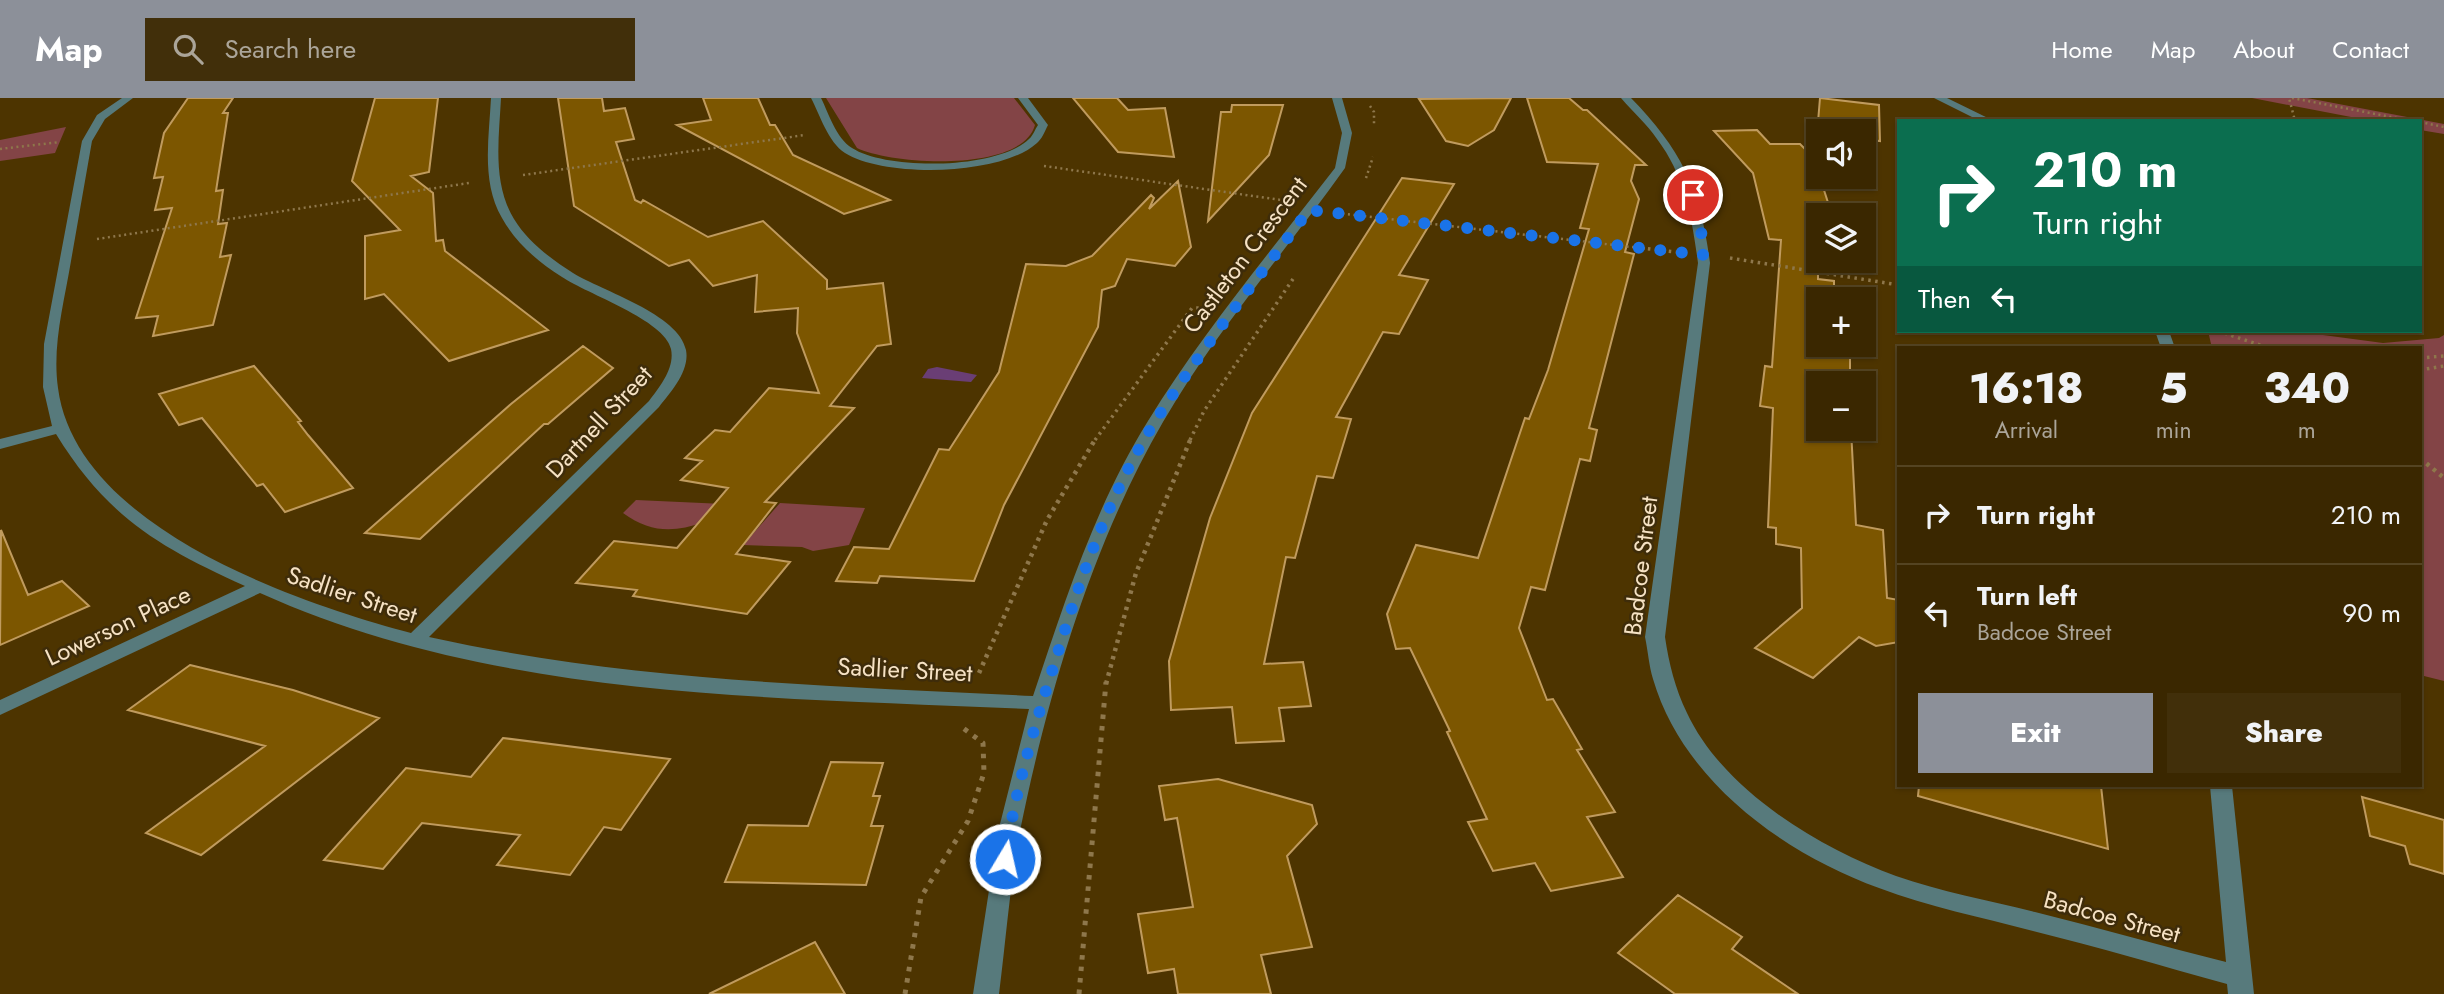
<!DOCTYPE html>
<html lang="en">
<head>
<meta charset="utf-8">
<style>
	body { margin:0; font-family:Jost,sans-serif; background:#412f0a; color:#f1f3f6; height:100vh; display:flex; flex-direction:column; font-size:26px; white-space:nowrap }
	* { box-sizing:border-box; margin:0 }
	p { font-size:23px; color:#aba599 }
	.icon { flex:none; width:38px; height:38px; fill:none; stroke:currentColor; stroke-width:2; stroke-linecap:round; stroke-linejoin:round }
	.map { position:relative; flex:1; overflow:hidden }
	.panel { position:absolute; left:1897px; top:248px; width:525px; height:441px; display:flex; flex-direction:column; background:#3a2700; border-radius:0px; box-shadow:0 2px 5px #0004,0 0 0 2px #544422 }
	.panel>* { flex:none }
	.hud { position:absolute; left:1897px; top:21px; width:525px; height:214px; border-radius:0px; box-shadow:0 2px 5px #0004,0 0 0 2px #544422; background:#0b6e4f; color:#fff; overflow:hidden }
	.fabs { position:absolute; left:1806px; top:21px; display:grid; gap:14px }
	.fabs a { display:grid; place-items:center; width:70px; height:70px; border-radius:0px; background:#3a2700; box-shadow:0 2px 5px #0004,0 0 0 2px #544422; font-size:35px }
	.pin { position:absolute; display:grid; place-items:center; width:60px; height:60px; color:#fff; margin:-30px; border:4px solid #fff; border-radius:50%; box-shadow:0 2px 7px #0007 }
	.me { position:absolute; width:77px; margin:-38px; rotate:9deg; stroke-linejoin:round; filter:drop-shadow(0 0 5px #0008) }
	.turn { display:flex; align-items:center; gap:24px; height:147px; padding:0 21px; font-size:32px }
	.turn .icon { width:91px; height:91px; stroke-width:2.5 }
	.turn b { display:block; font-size:49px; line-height:60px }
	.then { display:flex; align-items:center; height:66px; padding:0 21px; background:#0003; gap:14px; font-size:26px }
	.eta { display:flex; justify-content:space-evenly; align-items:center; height:119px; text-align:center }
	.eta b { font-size:42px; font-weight:800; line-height:49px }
	.button { display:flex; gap:14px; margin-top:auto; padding:14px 21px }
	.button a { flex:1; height:80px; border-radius:0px; background:#8c9099; color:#fff; font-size:28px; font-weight:800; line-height:80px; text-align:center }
	.button a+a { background:#412f0a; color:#f1f3f6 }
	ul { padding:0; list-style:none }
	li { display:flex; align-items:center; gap:21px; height:98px; padding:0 21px; border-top:2px solid #544422 }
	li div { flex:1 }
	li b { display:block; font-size:26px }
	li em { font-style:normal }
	header { display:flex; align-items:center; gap:42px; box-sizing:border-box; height:98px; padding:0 35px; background:#8c9099; color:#fff }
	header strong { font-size:33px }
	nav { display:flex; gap:38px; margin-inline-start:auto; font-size:24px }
	.search { width:490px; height:63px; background:#412f0a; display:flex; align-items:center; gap:18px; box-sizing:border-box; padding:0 24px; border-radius:0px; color:#aba599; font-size:26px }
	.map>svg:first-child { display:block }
	.green { fill:#834446 }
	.water { fill:#6a3e75 }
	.building { fill:#7c5600; stroke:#c09b5e; stroke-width:2 }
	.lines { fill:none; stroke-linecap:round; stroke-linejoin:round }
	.path-far3 { stroke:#8e774b; stroke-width:2.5; stroke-dasharray:2 3.5; stroke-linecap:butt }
	.path-far2 { stroke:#8e774b; stroke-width:3.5; stroke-dasharray:2.5 4.5; stroke-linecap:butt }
	.path-far1 { stroke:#8e774b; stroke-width:4.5; stroke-dasharray:3.5 5; stroke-linecap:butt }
	.path { stroke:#8e774b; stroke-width:5; stroke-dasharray:4.5 7; stroke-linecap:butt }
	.minor { fill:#577a7c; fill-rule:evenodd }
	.route { stroke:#1a73e8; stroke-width:12; stroke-dasharray:0 21.6 }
	.labels { text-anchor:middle; stroke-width:5; stroke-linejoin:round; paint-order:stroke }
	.street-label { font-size:24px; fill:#f6e2c4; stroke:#3e2c0a }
</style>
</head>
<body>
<header>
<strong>Map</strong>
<div class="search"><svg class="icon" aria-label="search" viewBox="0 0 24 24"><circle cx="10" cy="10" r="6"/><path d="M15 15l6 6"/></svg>Search here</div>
<nav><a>Home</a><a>Map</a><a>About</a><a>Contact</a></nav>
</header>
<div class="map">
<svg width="2444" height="896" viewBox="0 0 2444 896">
	<rect width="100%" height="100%" fill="#4d3400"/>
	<path class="green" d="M 826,0 L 1014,0 L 1035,27 C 1022,75 892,67 857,50 Z
		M 2252,0 L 2307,0 L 2444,26 L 2444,36 L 2420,32 L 2420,23 L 2372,23 Z
		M 66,29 L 55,55 L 0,63 L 0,42 Z
		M 2208,233 L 2293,233 L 2383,245 L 2439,240 L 2444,237 L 2444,583 L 2420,577 L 2420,250 L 2212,250 Z
		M 636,402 L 746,407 C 701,425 666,447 623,415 Z
		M 780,405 L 865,410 L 849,447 L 813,453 L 802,449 L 743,447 Z"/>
	<path class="water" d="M 937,269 L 977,277 L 971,284 L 922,280 L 928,271 Z"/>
	<path class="building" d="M 188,0 L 233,0 L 223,15 L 228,15 L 216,93 L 223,92 L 218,126 L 227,125 L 220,159 L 231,157 L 213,227 L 153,238 L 158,218 L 136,220 L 172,110 L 155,112 L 163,79 L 154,80 L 164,35 Z
		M 375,0 L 438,0 L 429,74 L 411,78 L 433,95 L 436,143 L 443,142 L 445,153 L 548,232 L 449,263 L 384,196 L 365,201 L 365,138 L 400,132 L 352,83 Z
		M 558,0 L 602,0 L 604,13 L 625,10 L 634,41 L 616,44 L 635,102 L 641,105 L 643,102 L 708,139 L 763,123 L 827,182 L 827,191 L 883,185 L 891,246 L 877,248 L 830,308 L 854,310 L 765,404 L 776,405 L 736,456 L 790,464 L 747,516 L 633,498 L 637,492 L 576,485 L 614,443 L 677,450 L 728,390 L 681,382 L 702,363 L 685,360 L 715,332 L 730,334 L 769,290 L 819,295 L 797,235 L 798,210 L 755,214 L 757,177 L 713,188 L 689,162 L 669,168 L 574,108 Z
		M 703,0 L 758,0 L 770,27 L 775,27 L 793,57 L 890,102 L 844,116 L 677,27 L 711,22 Z
		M 1073,0 L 1117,0 L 1128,12 L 1165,10 L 1174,59 L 1118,54 Z
		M 1511,0 L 1494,32 L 1468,48 L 1446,43 L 1419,1 Z
		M 1527,0 L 1569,0 L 1583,12 L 1587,12 L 1646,67 L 1635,67 L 1631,83 L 1639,101 L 1625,154 L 1634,156 L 1589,330 L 1597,332 L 1590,363 L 1580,361 L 1545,492 L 1531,489 L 1519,530 L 1547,602 L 1553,601 L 1582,651 L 1577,652 L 1615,714 L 1587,719 L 1623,779 L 1551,793 L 1535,765 L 1493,773 L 1468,724 L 1487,721 L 1447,634 L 1450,633 L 1410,550 L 1396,551 L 1387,516 L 1416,447 L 1478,460 L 1525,320 L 1529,321 L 1548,272 L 1589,131 L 1580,130 L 1598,66 L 1547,64 Z
		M 1820,0 L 1879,7 L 1880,43 L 1864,41 L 1864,33 L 1818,33 L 1817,36 Z
		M 1232,7 L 1283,7 L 1269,57 L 1208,123 L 1221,14 L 1231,14 Z
		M 1757,32 L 1770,46 L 1800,46 L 1818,64 L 1818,79 L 1834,79 L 1844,89 L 1823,89 L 1832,117 L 1818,117 L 1818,181 L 1834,183 L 1834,201 L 1818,201 L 1818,247 L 1850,247 L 1850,285 L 1818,285 L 1818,331 L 1851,331 L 1856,427 L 1883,432 L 1887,500 L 1899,502 L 1899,544 L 1876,548 L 1859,539 L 1813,580 L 1755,550 L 1802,510 L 1801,450 L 1776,446 L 1776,430 L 1768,429 L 1773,310 L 1760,308 L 1765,268 L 1772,269 L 1781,142 L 1769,141 L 1753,75 L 1714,33 Z
		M 1402,80 L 1454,86 L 1399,177 L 1428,182 L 1399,236 L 1383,234 L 1336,319 L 1351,321 L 1333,380 L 1317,378 L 1295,460 L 1286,459 L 1264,566 L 1303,564 L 1311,608 L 1279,610 L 1284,643 L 1236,645 L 1232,609 L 1171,612 L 1169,563 L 1210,420 L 1252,315 Z
		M 1178,83 L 1191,149 L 1175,168 L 1127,161 L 1115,188 L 1102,192 L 1098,229 L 1004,407 L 974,483 L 880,478 L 877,485 L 836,483 L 854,449 L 889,451 L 939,351 L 949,352 L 999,274 L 1026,166 L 1066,168 L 1092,158 L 1151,97 L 1154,100 L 1149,111 Z
		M 583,248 L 613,270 L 548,326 L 544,326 L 420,441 L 365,435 L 511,306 Z
		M 254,268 L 301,323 L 298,324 L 308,337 L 353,390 L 285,414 L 263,386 L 257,388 L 202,320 L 179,327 L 159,296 Z
		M 1,432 L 28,497 L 62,483 L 89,508 L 0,547 Z
		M 190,567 L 293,592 L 379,620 L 201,757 L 146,735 L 265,648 L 128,612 Z
		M 503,640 L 670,661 L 621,732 L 604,729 L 570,777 L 497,767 L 520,737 L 422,725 L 383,771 L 324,762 L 406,670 L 471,679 Z
		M 831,664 L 883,665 L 873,698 L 880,698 L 871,728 L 883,728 L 866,787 L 725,784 L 748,727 L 808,728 Z
		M 1218,681 L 1312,707 L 1317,726 L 1287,758 L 1312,849 L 1261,857 L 1271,896 L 1178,896 L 1174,871 L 1148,875 L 1138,816 L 1193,809 L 1177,720 L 1165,722 L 1159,688 Z
		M 1919,688 L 2101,688 L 2108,751 L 1918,698 Z
		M 2362,699 L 2444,722 L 2444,776 L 2410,766 L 2405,748 L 2370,738 Z
		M 1678,797 L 1742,839 L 1732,851 L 1798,896 L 1675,896 L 1618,855 Z
		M 815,844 L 845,896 L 709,896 Z"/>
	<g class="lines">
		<path class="path-far3" d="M 2292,0 L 2412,23
			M 1370,8 L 1374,14 L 1374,26
			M 2283,23 L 2294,19 L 2289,0
			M 2420,24 L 2444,29
			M 0,51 L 60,44
			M 1044,68 L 1281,102
			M 523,77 L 805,37
			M 1366,80 L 1373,59
			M 1337,115 L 1649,151
			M 97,141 L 469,85"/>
		<path class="path-far2" d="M 1634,149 L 1676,154
			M 1730,160 L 1899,187
			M 2218,233 L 2269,250
			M 2420,260 L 2444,258
			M 2420,272 L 2444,268
			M 1095,342 L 1192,210 L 1199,210
			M 1190,342 L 1204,313 L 1293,181"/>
		<path class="path-far1" d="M 2420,360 L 2444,380
			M 979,575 L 1047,422 L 1096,340
			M 1106,586 L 1136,475 L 1191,340"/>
		<path class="path" d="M 905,896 L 921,799 L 968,723 L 984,675 L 983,645 L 963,630
			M 1079,896 L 1106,584"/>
		<path class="minor" d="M 122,0 L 133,0 L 105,21 L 92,43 C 85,83 78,123 71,163 C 64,205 52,248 58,290 C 76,429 295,504 411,535 L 649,303 C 660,288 675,270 671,251 C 665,222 587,196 562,179 C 538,164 516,145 502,120 C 481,84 489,40 491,0 L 501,0 C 499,40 492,85 514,121 C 528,144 551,161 573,175 C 602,193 679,216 686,252 C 690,273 671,294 659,309 L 429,539 C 628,583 830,588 1033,598 C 1065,503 1095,408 1148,323 C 1203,234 1271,153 1335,70 L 1342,35 L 1332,0 L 1342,0 L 1352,35 L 1345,70 C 1285,154 1215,234 1163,324 C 1092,446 1048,595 1020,733 C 1010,786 1006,842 999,896 L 973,896 L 998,734 L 1029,611 C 773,599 498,602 260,495 L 0,617 L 0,602 L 245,488 C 159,449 107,419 56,336 L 0,351 L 0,341 L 52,328 L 43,289 L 44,246 L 82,43 L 97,17 Z
			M 811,0 L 821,0 C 829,16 836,40 852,50 C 888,73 998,71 1029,41 C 1033,38 1035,31 1038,27 L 1018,0 L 1028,0 L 1048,27 C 1045,33 1042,41 1037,45 C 1001,78 885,80 845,55 C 828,44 820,17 811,0 Z
			M 1621,0 L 1631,0 C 1682,52 1701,93 1710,165 L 1665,539 C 1669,566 1675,590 1687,615 C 1723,692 1819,750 1896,778 C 1941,794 1989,802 2035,814 C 2099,830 2162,848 2226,864 L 2210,688 L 2232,688 L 2254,896 L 2228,896 L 2227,886 C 2162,868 2098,849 2033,833 C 1981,819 1929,809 1879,790 C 1783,755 1683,683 1653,581 C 1649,568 1648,553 1645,539 L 1698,165 C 1692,120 1685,78 1657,41 C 1647,26 1633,14 1621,0 Z
			M 1934,0 L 1947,0 L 1994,23 L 1980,23 Z
			M 2155,233 L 2169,233 L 2175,250 L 2161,250 Z"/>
	</g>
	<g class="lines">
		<path class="route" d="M 1005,761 C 1015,693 1035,626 1056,561 C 1081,478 1110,395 1156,322 C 1203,249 1257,181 1309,112 L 1703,157 L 1700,118 L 1693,97"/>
	</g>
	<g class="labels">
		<g class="street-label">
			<text transform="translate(1245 157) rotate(-53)" y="8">Castleton Crescent</text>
			<text transform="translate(599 324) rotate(-47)" y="8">Dartnell Street</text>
			<text transform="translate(1641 468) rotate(-83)" y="8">Badcoe Street</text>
			<text transform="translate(352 497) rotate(18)" y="8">Sadlier Street</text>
			<text transform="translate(118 528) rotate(-25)" y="8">Lowerson Place</text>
			<text transform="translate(905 572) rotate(3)" y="8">Sadlier Street</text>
			<text transform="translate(2112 819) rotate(15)" y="8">Badcoe Street</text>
		</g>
	</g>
</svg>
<div class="fabs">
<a><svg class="icon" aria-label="sound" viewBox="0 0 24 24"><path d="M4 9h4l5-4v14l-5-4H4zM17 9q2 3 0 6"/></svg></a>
<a><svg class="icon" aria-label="layers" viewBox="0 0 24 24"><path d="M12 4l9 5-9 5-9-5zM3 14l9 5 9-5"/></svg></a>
<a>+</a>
<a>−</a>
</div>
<div class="pin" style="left:1693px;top:97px;background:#d93025"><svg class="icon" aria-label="arrive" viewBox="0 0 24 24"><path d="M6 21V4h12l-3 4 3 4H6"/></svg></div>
<svg class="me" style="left:1005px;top:761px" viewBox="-20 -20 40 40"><circle r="17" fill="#1a73e8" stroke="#fff" stroke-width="3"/><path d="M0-11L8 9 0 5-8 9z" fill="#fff"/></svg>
<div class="hud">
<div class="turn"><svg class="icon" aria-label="right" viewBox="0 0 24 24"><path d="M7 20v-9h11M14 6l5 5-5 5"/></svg><div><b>210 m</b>Turn right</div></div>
<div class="then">Then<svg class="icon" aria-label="left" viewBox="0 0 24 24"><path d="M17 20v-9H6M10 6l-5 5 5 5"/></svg></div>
</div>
<section class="panel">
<div class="eta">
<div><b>16:18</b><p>Arrival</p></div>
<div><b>5</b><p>min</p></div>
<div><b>340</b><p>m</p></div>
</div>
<ul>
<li><svg class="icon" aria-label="right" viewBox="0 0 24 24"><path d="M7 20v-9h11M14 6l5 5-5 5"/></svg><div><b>Turn right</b></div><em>210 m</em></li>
<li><svg class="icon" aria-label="left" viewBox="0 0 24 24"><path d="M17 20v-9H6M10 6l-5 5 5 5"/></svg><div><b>Turn left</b><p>Badcoe Street</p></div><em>90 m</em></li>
</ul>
<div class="button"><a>Exit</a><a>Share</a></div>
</section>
</div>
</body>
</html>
